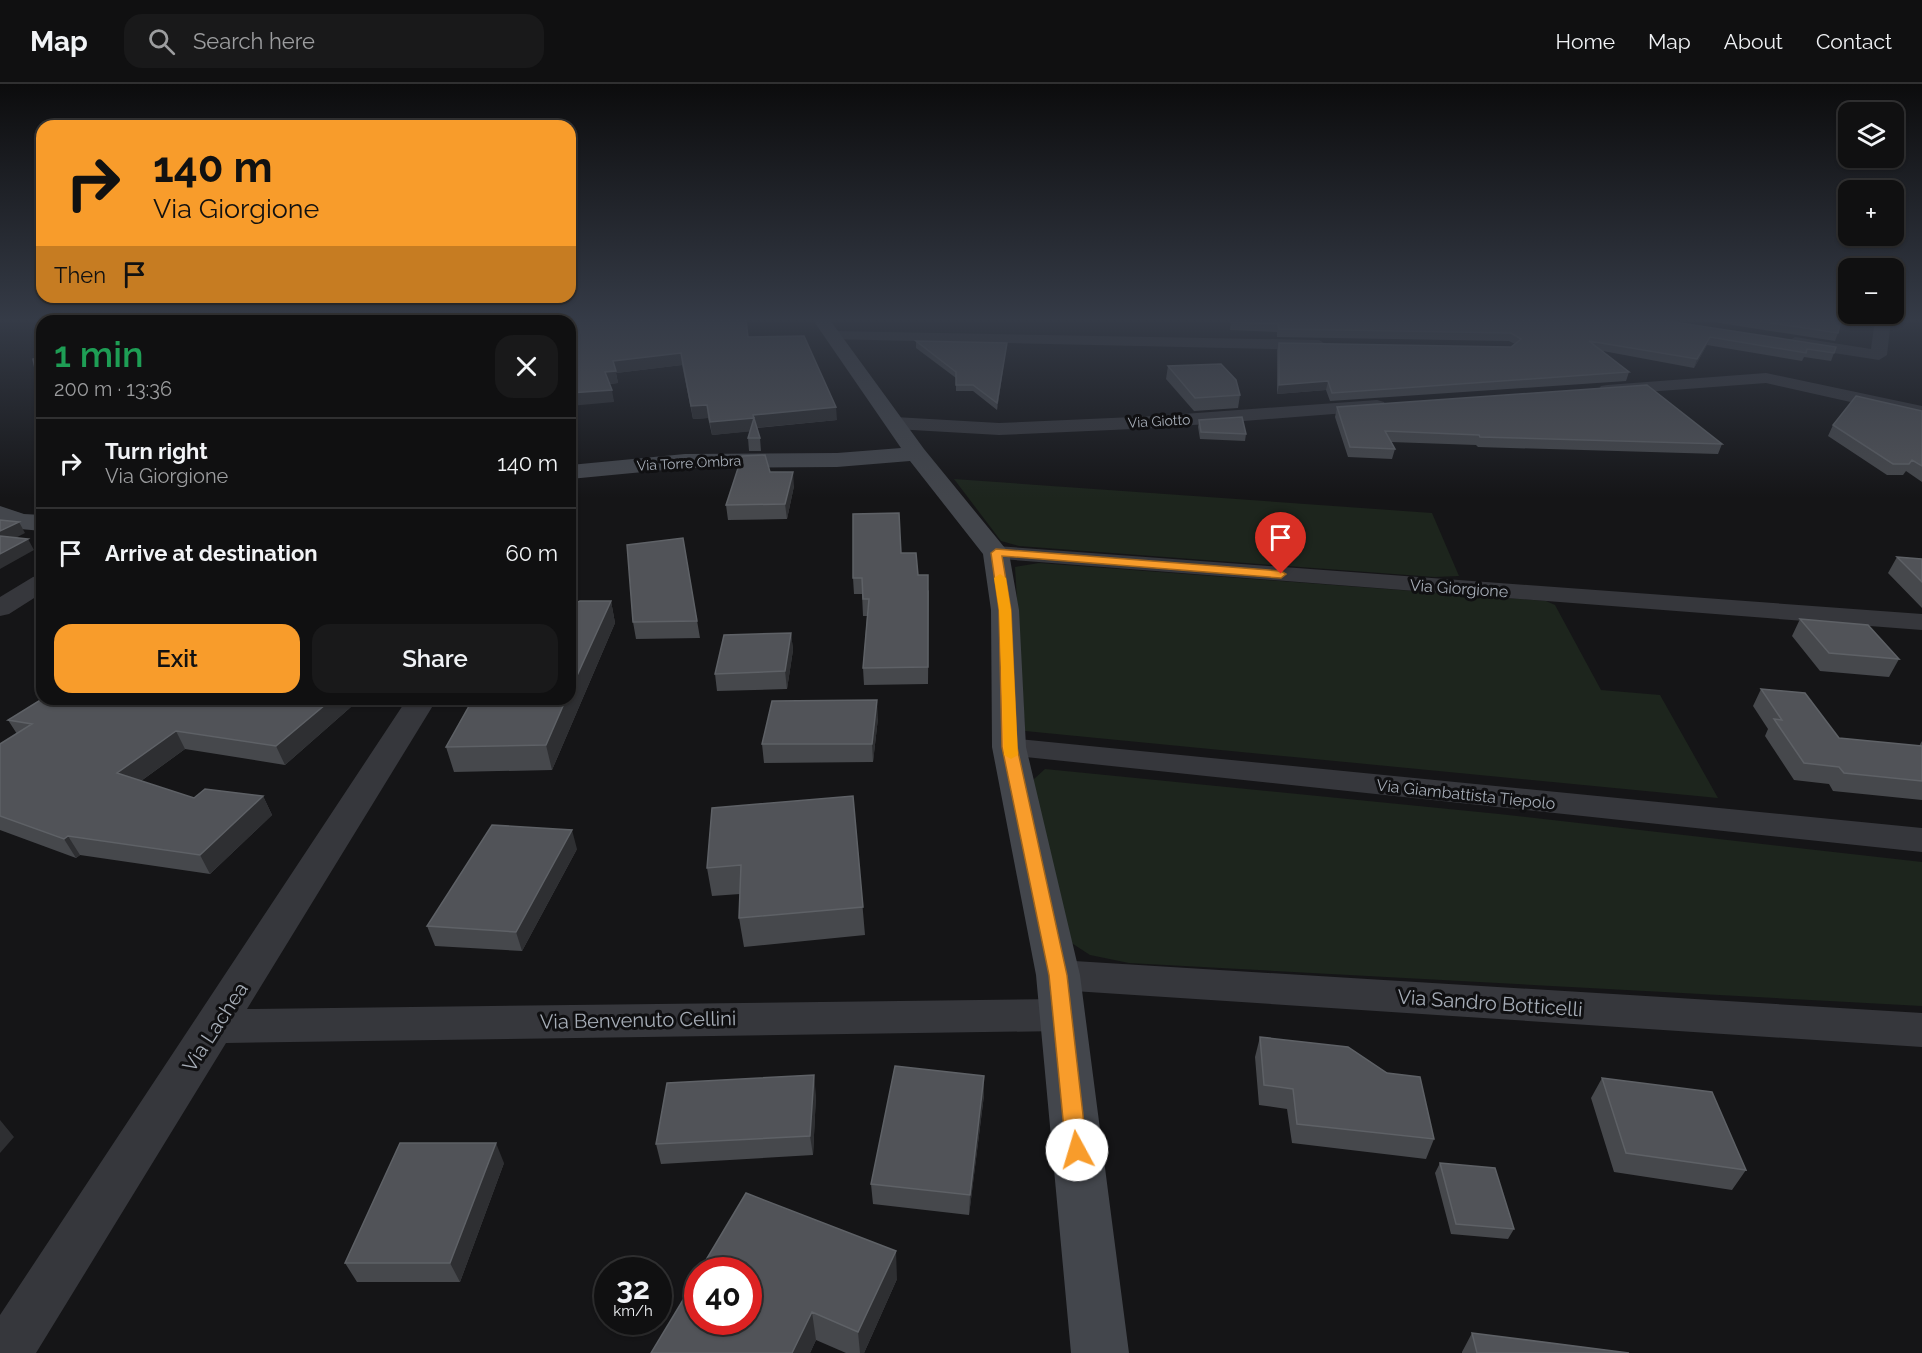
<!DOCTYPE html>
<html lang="en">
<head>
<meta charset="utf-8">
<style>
	body { margin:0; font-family:Raleway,sans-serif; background:#19191a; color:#f1f3f6; height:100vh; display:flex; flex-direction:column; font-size:22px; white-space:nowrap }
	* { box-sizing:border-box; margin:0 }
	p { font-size:20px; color:#9c9d9f }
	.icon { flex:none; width:33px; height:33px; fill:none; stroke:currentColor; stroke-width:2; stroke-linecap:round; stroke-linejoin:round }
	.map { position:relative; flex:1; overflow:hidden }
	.details { position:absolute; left:36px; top:231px; width:540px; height:390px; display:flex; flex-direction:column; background:#101011; border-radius:18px; box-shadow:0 2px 4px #0004,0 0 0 2px #303031 }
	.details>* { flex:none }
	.hud { position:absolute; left:36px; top:36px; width:540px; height:183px; border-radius:18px; box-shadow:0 2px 4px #0004,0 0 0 2px #303031; background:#f89c2b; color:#111; overflow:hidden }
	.tools { position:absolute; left:1838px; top:18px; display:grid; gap:12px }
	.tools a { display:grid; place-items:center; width:66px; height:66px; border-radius:12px; background:#101011; box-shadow:0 2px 4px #0004,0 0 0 2px #303031; font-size:30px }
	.speed { position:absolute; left:594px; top:1173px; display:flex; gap:12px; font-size:30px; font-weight:700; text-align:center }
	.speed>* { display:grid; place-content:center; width:78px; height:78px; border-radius:50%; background:#101011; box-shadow:0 2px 4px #0004,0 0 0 2px #303031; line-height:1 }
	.speed small { font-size:15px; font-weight:400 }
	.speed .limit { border:9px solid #d22; background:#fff; color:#111 }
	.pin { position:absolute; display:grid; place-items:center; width:51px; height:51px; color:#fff; margin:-62px -26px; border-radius:50% 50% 50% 0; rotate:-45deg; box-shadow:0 0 6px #0007 }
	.pin .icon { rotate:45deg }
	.me { position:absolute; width:66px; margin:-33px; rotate:354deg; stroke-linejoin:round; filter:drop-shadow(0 0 4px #0008) }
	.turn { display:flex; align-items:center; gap:21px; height:126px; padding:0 18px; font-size:27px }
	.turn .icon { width:78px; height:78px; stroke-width:2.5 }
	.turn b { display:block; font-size:42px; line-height:51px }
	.then { display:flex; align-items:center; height:57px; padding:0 18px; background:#0003; gap:12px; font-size:22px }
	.round { display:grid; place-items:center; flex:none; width:63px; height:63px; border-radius:18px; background:#19191a }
	.summary { display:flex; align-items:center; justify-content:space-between; height:102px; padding:0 18px }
	h1 { font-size:36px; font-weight:600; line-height:45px; color:#1e9e55 }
	.action { display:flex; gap:12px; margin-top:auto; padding:12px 18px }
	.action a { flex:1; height:69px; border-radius:18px; background:#f89c2b; color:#111; font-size:24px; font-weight:600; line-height:69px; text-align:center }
	.action a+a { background:#19191a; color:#f1f3f6 }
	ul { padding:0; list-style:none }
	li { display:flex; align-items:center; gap:18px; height:90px; padding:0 18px; border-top:2px solid #303031 }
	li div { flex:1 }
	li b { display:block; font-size:22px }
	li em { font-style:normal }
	header { display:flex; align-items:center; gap:36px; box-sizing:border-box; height:84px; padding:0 30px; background:#101011; border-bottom:2px solid #303031 }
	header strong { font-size:28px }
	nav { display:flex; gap:33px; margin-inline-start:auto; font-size:21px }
	.search { width:420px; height:54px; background:#19191a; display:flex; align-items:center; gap:15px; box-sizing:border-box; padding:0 21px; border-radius:18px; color:#9c9d9f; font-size:22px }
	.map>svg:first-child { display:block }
	.green { fill:#1d251d }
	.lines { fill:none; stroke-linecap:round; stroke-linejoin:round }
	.street { fill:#36373c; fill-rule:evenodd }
	.secondary { fill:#43464c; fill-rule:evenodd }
	.wall { fill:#46484c }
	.shaded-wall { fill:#2e2f32 }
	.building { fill:#515358; stroke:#5e6166; stroke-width:1.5 }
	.route { fill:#f89c2b; stroke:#a1651c; stroke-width:1.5 }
	.slow { fill:#f59e0b }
	.labels { text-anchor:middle; stroke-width:6; stroke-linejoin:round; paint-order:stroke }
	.far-street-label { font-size:14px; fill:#a6adb7; stroke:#101012 }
	.street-label { font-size:16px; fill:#a6adb7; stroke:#101012 }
	.near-street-label { font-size:20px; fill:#a6adb7; stroke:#101012 }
</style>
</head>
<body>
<header>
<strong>Map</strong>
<div class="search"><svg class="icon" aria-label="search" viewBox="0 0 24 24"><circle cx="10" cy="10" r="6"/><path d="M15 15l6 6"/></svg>Search here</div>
<nav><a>Home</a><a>Map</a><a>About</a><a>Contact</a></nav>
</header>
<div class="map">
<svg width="1922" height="1269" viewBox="0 0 1922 1269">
	<rect width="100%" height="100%" fill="#151517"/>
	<path class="green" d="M 954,395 L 1432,429 L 1459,492 L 1434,493 L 1019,462 L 1001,457 Z
		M 1039,479 L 1546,517 L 1555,521 L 1601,606 L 1660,611 L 1718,714 L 1025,647 L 1015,483 Z
		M 1045,685 L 1499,730 L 1922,778 L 1922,922 L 1129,879 L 1090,871 L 1067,856 L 1030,703 L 1034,695 Z"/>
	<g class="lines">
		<path class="street" d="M 160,236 L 177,236 L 159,237 Z
			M 496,236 L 526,236 L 495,237 Z
			M 1875,236 L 1891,236 L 1887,271 L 1879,276 L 1795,263 L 1787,258 L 1795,253 L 1871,265 Z
			M 833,247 L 1319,256 L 1327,261 L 1319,266 L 827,255 L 825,252 L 827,249 Z
			M 1766,289 L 1922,322 L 1922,334 L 1766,299 L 1607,311 L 1601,310 L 1598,306 L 1601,302 L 1607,301 Z
			M 1377,316 L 1384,318 L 1386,322 L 1384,326 L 1156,344 L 999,351 L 895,345 L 888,343 L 885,339 L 888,335 L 895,333 L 999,339 L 1156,332 Z
			M 996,462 L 1922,530 L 1922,546 L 988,474 L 984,469 L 988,464 Z
			M 42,491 L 42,509 L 9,530 L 0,532 L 0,513 L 33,493 Z
			M 407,615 L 437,615 L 247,925 L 1061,915 L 1075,919 L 1081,931 L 1075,943 L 1061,947 L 226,959 L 36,1269 L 0,1269 L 0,1231 Z
			M 1009,654 L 1922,744 L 1922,768 L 998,670 L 993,663 L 998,656 Z
			M 1058,876 L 1922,929 L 1922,963 L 1058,906 L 1044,902 L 1038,891 L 1044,880 Z"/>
		<path class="secondary" d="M 813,236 L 830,236 L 924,365 L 1009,469 L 1019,526 L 1026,663 L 1080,891 L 1129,1269 L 1071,1269 L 1036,891 L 992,663 L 991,526 L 983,470 L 910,377 L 837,383 L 685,384 L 570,395 L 570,381 L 685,370 L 837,369 L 901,364 Z
			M 0,422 L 24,430 L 42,431 L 42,447 L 20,445 L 0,438 Z"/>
	</g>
	<path class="wall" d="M 1231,236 L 1661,236 L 1834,269 L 1831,277 L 1804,273 L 1802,277 L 1707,261 L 1694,284 L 1603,267 L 1629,288 L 1626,297 L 1330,317 L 1326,306 L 1277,310 L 1277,266 L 1279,259 L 1511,263 L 1515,260 L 1509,257 L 1277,253 L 1277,248 L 1230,246 Z
		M 1701,236 L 1841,236 L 1838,249 L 1835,257 Z
		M 570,237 L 748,253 L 837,336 L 757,344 L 760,354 L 761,367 L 749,367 L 748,354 L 750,347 L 712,351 L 708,334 L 693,335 L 682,281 L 616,289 L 618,299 L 609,300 L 614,318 Z
		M 916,257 L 1006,265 L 997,326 L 973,307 L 956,307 L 956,294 L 916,264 Z
		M 1168,282 L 1240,311 L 1238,324 L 1194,327 L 1166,295 Z
		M 1337,323 L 1722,360 L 1718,370 L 1478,363 L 1476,361 L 1391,358 L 1395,365 L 1392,375 L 1348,373 L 1335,333 Z
		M 1922,327 L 1922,398 L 1906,387 L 1903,391 L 1887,391 L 1828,352 L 1833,341 Z
		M 1199,336 L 1246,350 L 1245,357 L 1200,355 L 1198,343 Z
		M 770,388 L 794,402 L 787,435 L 728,436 L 726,421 Z
		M 683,454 L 700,554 L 636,555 L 633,538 Z
		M 901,469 L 929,507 L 928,600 L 864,601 L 863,584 L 867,532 L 863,532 L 862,510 L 854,510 L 853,494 Z
		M 1897,473 L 1922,475 L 1922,524 L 1888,489 Z
		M 611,517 L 615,539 L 552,686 L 454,688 L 446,663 Z
		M 1800,535 L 1899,575 L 1889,593 L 1820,587 L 1792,552 Z
		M 791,549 L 793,566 L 787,605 L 717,607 L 715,590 Z
		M 1761,605 L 1839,654 L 1919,662 L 1922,657 L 1922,716 L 1833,707 L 1829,700 L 1794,696 L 1765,652 L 1768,645 L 1753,622 Z
		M 360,615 L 285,681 L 185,665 L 141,697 L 194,714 L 263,712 L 272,731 L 210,790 L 80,771 L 76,774 L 0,746 L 0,660 L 17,650 L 8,636 Z
		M 878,634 L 873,678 L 764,679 L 762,660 Z
		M 853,712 L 865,851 L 744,863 L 739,834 L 740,810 L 712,812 L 707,784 Z
		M 577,765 L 522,867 L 435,862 L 427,842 Z
		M 1260,953 L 1434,1055 L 1426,1075 L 1292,1059 L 1287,1025 L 1259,1021 L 1255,973 Z
		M 1602,994 L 1746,1086 L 1732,1106 L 1614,1088 L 1591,1014 Z
		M 816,1011 L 813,1071 L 661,1080 L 656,1060 Z
		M 984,1011 L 969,1131 L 873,1120 L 871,1100 Z
		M 504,1079 L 460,1198 L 357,1198 L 345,1179 Z
		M 1440,1079 L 1514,1145 L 1508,1155 L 1451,1150 L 1435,1089 Z
		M 897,1195 L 864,1269 L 846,1269 L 816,1256 L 810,1269 L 651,1269 Z
		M 1472,1249 L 1629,1269 L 1462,1269 L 1462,1268 Z"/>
	<path class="shaded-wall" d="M 1710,253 L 1707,261 L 1694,284 L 1697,275 Z
		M 1007,259 L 1006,265 L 997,326 L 997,319 Z
		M 681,269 L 682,281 L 616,289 L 618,299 L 608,300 L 605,288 L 613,277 Z
		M 1328,297 L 1326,306 L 1277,310 L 1279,301 Z
		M 612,306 L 614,318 L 570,322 L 570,309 Z
		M 707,321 L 708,334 L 693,335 L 691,322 Z
		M 836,323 L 837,336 L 755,344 L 755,347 L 712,351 L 710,338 L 753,331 Z
		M 793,388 L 794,402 L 787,435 L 785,420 Z
		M 19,438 L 25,449 L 0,462 L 0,447 Z
		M 28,455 L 34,466 L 0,485 L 0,470 Z
		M 611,517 L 615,539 L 552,686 L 546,661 L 566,615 L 570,615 L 570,607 Z
		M 791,549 L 793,566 L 787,605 L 785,587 Z
		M 332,615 L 360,615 L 285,681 L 276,662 Z
		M 877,616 L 878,634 L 873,678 L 872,660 Z
		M 176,647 L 185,665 L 127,707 L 117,689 Z
		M 263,712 L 272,731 L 210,790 L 200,771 Z
		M 572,746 L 577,765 L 522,867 L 516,848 Z
		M 68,752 L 80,771 L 76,774 L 64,755 Z
		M 814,991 L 816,1011 L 813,1071 L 810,1052 Z
		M 984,992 L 984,1011 L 969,1131 L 970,1111 Z
		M 0,1036 L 14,1053 L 0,1069 Z
		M 496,1059 L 504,1079 L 460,1198 L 450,1179 Z
		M 896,1167 L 897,1195 L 864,1269 L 860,1269 L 858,1248 Z
		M 812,1228 L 816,1256 L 810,1269 L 792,1269 Z"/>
	<path class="building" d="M 568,236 L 746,236 L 748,253 L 804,252 L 836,323 L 753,331 L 760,354 L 748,354 L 754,334 L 710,338 L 707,321 L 691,322 L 681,269 L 613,277 L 616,287 L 605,288 L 612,306 L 570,309 L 570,237 L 568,237 Z
		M 1231,236 L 1661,236 L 1836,263 L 1834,269 L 1807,265 L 1806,269 L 1710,253 L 1697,275 L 1589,257 L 1629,288 L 1332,309 L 1328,297 L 1279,301 L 1279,259 L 1511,263 L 1521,255 L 1511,249 L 1279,245 L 1278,240 L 1231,238 Z
		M 1752,236 L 1841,236 L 1838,249 Z
		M 916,257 L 1007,259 L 997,319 L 973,301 L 956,301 L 956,288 Z
		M 42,273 L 42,316 L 33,275 Z
		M 1221,280 L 1236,296 L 1240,311 L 1195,314 L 1168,282 Z
		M 1647,301 L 1722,360 L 1480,353 L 1479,351 L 1385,347 L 1395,365 L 1350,363 L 1337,323 Z
		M 1856,312 L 1922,327 L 1922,382 L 1912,376 L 1909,380 L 1893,380 L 1833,341 Z
		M 1242,333 L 1246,350 L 1201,348 L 1199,336 Z
		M 765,371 L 770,388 L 793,388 L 785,420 L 726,421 L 742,372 Z
		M 899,429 L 901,469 L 916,469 L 918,491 L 928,491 L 928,583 L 863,584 L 869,515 L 863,515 L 862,494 L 853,494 L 853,430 Z
		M 0,436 L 19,438 L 0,447 Z
		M 0,452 L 28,455 L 0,470 Z
		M 683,454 L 697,537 L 633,538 L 627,461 Z
		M 1897,473 L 1922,475 L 1922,498 Z
		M 580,517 L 611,517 L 570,607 L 570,521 Z
		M 1800,535 L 1868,541 L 1899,575 L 1829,569 Z
		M 791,549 L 785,587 L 715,590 L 724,551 Z
		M 1761,605 L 1805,609 L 1839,654 L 1922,662 L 1922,697 L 1844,689 L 1839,683 L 1804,679 L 1774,635 L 1782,636 Z
		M 42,615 L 332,615 L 276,662 L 176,647 L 117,689 L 194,714 L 205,705 L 263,712 L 200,771 L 68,752 L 64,755 L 0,732 L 0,660 L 32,640 L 8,636 Z
		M 473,615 L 566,615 L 546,661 L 446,663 Z
		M 877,616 L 872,660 L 762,660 L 772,617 Z
		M 853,712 L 863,823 L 739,834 L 741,781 L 707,784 L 712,724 Z
		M 492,741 L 572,746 L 516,848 L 427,842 Z
		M 1260,953 L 1348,963 L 1387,989 L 1420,993 L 1434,1055 L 1297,1040 L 1293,1005 L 1264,1001 Z
		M 895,982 L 984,992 L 970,1111 L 871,1100 Z
		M 814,991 L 810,1052 L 656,1060 L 667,999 Z
		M 1602,994 L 1712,1008 L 1746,1086 L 1626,1069 Z
		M 400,1059 L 496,1059 L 450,1179 L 345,1179 Z
		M 1440,1079 L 1495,1084 L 1514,1145 L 1456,1140 Z
		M 746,1109 L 896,1167 L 858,1248 L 812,1228 L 792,1269 L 651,1269 L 698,1191 L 698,1238 L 748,1238 L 748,1186 L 700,1186 Z
		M 1472,1249 L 1629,1269 L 1477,1269 Z"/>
	<linearGradient id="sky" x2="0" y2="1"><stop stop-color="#0c0c0d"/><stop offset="0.57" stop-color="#353b47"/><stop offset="1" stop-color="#353b47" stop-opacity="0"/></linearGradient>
	<rect width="1922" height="414" fill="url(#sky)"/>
	<path class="route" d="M 996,465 L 1281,487 L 1286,490 L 1281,494 L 1002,472 L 1011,526 L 1017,663 L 1067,891 L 1087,1066 L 1084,1073 L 1077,1076 L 1069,1073 L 1066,1066 L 1049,891 L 1002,663 L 999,526 L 991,469 Z"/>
	<path class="slow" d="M 1000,490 L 1006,494 L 1011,526 L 1018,671 L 1011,675 L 1004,671 L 999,526 L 994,494 Z"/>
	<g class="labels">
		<g class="far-street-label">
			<text transform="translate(1159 337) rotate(-3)" y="5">Via Giotto</text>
			<text transform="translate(689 379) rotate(-3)" y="5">Via Torre Ombra</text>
		</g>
		<g class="street-label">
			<text transform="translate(1459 504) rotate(4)" y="6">Via Giorgione</text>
			<text transform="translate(1466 710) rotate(6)" y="6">Via Giambattista Tiepolo</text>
		</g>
		<g class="near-street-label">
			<text transform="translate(1490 919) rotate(4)" y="7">Via Sandro Botticelli</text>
			<text transform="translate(638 936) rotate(-1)" y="7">Via Benvenuto Cellini</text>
			<text transform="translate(215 943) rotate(-57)" y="7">Via Lachea</text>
		</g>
	</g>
</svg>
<div class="tools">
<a><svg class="icon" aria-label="layers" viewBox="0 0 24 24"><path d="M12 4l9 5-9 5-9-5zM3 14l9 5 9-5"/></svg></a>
<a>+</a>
<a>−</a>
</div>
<div class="speed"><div>32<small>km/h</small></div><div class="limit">40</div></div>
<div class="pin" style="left:1281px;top:490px;background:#d93025"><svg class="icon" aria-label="arrive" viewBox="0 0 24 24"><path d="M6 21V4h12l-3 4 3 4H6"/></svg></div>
<svg class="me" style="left:1077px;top:1066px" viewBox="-20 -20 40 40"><circle r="19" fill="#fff"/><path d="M0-13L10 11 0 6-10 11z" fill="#f89c2b"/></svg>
<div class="hud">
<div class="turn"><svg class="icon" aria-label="right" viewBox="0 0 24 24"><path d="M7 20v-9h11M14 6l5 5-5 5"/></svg><div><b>140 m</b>Via Giorgione</div></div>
<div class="then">Then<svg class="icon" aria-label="arrive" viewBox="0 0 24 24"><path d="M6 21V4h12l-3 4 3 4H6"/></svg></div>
</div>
<section class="details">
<div class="summary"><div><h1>1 min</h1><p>200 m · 13:36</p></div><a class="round"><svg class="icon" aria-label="close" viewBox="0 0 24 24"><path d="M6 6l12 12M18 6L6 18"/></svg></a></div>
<ul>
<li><svg class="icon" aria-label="right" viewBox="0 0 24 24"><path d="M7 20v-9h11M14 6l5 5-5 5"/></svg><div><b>Turn right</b><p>Via Giorgione</p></div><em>140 m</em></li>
<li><svg class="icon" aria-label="arrive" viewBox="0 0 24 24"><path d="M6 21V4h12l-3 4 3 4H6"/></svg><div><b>Arrive at destination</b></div><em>60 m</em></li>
</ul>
<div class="action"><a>Exit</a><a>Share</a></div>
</section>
</div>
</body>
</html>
